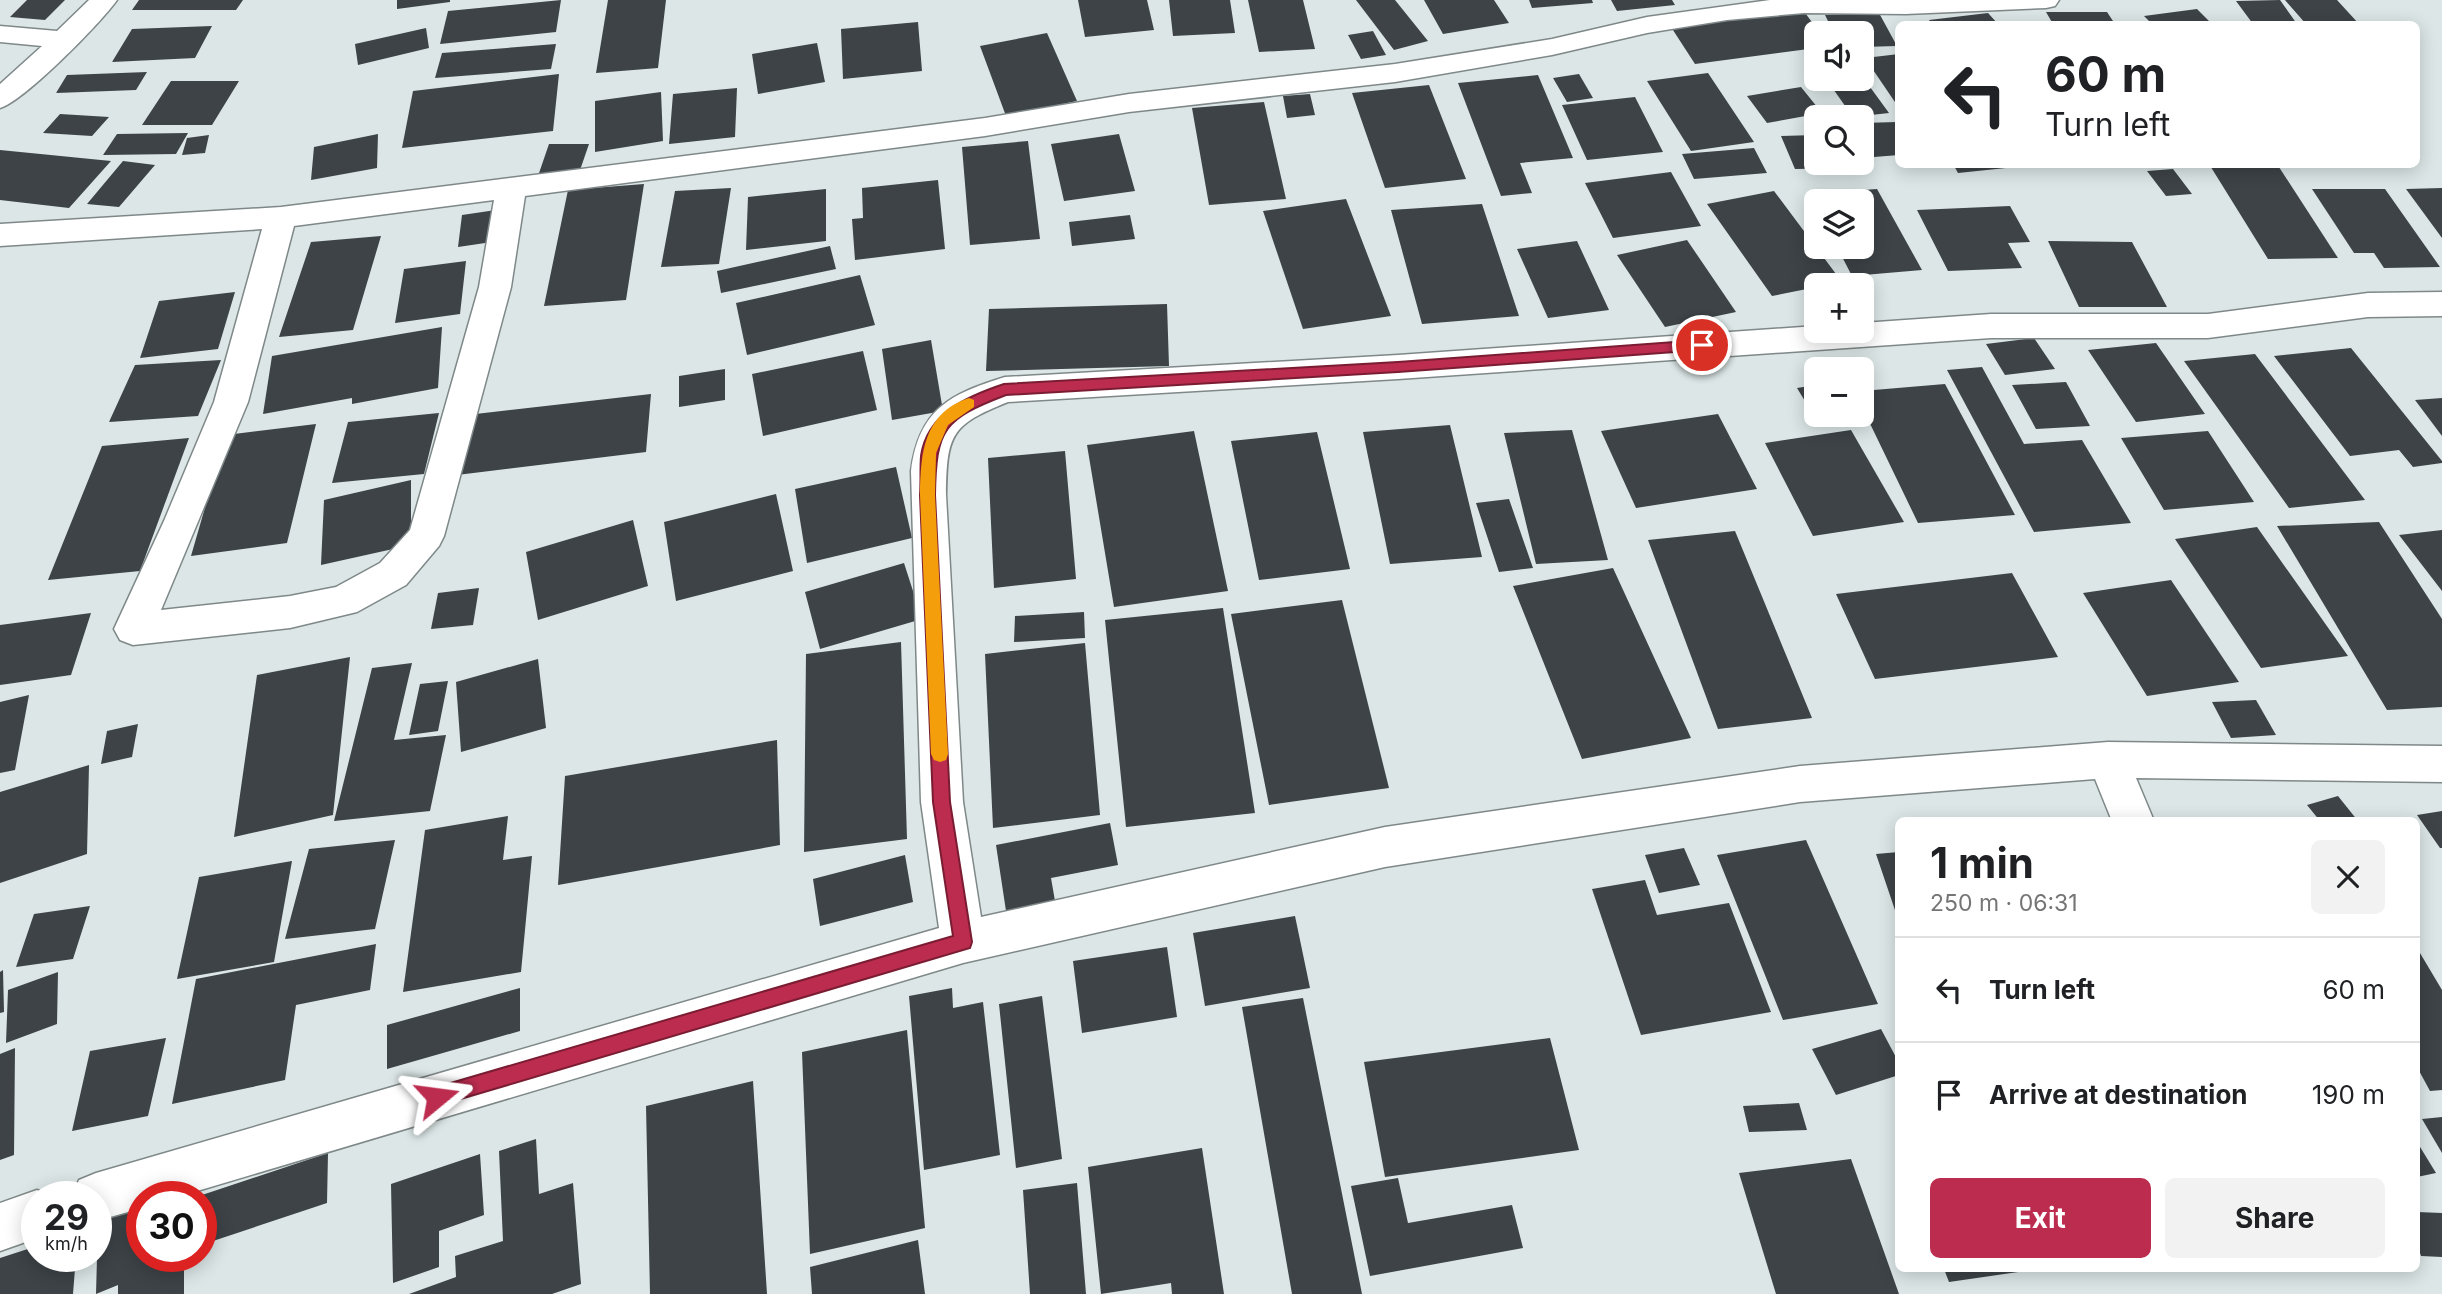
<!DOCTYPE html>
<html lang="en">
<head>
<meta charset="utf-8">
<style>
	body { margin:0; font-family:Inter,sans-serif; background:#f2f2f2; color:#202124; height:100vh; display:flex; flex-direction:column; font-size:26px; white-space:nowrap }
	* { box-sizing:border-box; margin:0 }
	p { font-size:23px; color:#757577 }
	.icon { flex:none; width:38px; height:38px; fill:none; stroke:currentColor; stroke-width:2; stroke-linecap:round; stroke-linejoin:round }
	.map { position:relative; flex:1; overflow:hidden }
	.sheet { position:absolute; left:1895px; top:817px; width:525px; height:455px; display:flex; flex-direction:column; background:#fff; border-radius:10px; box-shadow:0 4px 18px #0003 }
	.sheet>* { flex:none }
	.top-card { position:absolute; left:1895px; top:21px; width:525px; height:147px; border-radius:10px; box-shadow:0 4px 18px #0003; background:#fff; color:#202124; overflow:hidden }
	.tools { position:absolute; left:1804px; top:21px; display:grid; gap:14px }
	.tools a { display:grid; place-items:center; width:70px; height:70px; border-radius:10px; background:#fff; box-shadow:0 4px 18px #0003; font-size:35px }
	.speed { position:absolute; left:21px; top:1181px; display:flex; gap:14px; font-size:35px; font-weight:700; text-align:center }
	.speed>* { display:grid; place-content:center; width:91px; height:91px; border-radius:50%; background:#fff; box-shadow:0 4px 18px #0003; line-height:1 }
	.speed small { font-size:18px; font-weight:400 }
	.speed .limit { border:10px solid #d22; background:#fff; color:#111 }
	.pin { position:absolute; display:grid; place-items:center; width:60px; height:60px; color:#fff; margin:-30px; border:4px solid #fff; border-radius:50%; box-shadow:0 2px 7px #0007 }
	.me { position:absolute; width:77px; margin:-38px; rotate:74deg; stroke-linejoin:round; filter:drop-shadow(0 0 5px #0008) }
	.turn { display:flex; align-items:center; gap:24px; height:147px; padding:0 35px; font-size:32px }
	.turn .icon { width:91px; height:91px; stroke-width:2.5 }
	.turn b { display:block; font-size:49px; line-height:60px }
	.round { display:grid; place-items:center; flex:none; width:74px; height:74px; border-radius:10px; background:#f2f2f2 }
	.head { display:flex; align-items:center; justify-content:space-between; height:119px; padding:0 35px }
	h1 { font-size:42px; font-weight:700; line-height:52px }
	.button { display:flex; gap:14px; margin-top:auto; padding:14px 35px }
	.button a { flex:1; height:80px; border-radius:10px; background:#bc2c4f; color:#fff; font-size:28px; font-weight:700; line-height:80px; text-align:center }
	.button a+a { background:#f2f2f2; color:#202124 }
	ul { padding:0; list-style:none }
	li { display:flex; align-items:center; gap:21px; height:105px; padding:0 35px; border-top:2px solid #e0e0e0 }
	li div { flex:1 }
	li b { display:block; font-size:26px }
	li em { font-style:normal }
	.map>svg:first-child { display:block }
	.building { fill:#3d4347 }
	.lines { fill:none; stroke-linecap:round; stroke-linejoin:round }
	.minor-casing { stroke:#7f8888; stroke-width:3 }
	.minor { fill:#fff; fill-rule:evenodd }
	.route { fill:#bc2c4f; stroke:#7a1d33; stroke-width:2 }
	.slow { fill:#f59e0b }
</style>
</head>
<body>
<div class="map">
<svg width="2442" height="1294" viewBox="0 0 2442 1294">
	<rect width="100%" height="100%" fill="#dce6e6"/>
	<path class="building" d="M 27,0 L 65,0 L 45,20 L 10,17 Z
		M 139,0 L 243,0 L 236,10 L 132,10 Z
		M 397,0 L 450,0 L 450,2 L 397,9 Z
		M 561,0 L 556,32 L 440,44 L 448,11 Z
		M 608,0 L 666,0 L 658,68 L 596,73 Z
		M 1078,0 L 1147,0 L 1154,30 L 1085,37 Z
		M 1169,0 L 1230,0 L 1235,33 L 1173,36 Z
		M 1248,0 L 1303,0 L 1315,49 L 1259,52 Z
		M 1356,0 L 1395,0 L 1428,41 L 1394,50 Z
		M 1424,0 L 1494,0 L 1509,23 L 1443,34 Z
		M 1529,0 L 1592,0 L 1593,3 L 1532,8 Z
		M 1611,0 L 1672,0 L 1675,5 L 1617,11 Z
		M 2280,0 L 2297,24 L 2253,24 L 2236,1 Z
		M 2285,0 L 2337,0 L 2359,24 L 2306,24 Z
		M 2197,9 L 2212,24 L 2152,24 L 2144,16 Z
		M 1803,10 L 1820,33 L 1816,33 L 1816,48 L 1695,64 L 1671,27 Z
		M 2046,12 L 2107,12 L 2115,24 L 2053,24 Z
		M 1879,13 L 1897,46 L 1862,47 L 1862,33 L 1834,33 L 1825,15 Z
		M 1988,13 L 1998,24 L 1932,24 L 1929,20 Z
		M 918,22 L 922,71 L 843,79 L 841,29 Z
		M 212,26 L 195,58 L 112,62 L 132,29 Z
		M 426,28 L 429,48 L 358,65 L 355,44 Z
		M 1373,31 L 1386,55 L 1361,59 L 1348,35 Z
		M 1047,33 L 1077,101 L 1006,116 L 980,46 Z
		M 817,43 L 825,82 L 758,94 L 752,54 Z
		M 556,44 L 551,69 L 435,78 L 442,53 Z
		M 1899,54 L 1899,108 L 1865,58 Z
		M 147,72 L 136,90 L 56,93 L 67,75 Z
		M 1708,73 L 1754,142 L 1691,151 L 1647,81 Z
		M 559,74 L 553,131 L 402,148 L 413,91 Z
		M 1579,74 L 1593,98 L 1567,102 L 1553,78 Z
		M 1538,75 L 1573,158 L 1520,163 L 1532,193 L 1501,196 L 1458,83 Z
		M 1862,76 L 1889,113 L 1853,117 L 1826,79 L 1862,79 Z
		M 171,81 L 239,81 L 212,125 L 142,125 Z
		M 1429,85 L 1466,179 L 1385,188 L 1352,93 Z
		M 1801,87 L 1822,113 L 1767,123 L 1747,96 Z
		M 737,88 L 735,137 L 669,144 L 673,94 Z
		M 661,92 L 663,141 L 595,152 L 595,101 Z
		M 1310,94 L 1315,115 L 1287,118 L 1283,96 Z
		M 1635,97 L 1663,152 L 1587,160 L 1562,105 Z
		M 1264,102 L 1286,199 L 1209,205 L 1192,108 Z
		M 60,114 L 109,117 L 92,136 L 43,133 Z
		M 1897,122 L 1899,155 L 1874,157 L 1862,133 L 1862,123 Z
		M 188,133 L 176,154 L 103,155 L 117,134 Z
		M 378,134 L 377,168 L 311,180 L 314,147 Z
		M 1119,134 L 1135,191 L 1064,201 L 1051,144 Z
		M 209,135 L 205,153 L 182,155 L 187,138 Z
		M 1816,135 L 1816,163 L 1852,163 L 1854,168 L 1795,169 L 1781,136 Z
		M 1028,141 L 1040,239 L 970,245 L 962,147 Z
		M 549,144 L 589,144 L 578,176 L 538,176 Z
		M 1754,148 L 1767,173 L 1694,179 L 1682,154 Z
		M 0,150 L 111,161 L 69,208 L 0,200 Z
		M 123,161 L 155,165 L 119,207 L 87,204 Z
		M 1953,164 L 2025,164 L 2025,166 L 1958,173 Z
		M 2209,164 L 2277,164 L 2338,258 L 2268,259 Z
		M 2173,169 L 2192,194 L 2166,196 L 2147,171 Z
		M 1671,172 L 1701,226 L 1613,238 L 1585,183 Z
		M 938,180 L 945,249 L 855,260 L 852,219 L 863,218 L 862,188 Z
		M 644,184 L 626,300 L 544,306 L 568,190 Z
		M 731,188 L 719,264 L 661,267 L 675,191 Z
		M 2442,188 L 2442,238 L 2406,189 Z
		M 826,189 L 826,241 L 746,250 L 748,197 Z
		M 1877,189 L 1922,270 L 1852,276 L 1837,247 L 1862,247 L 1862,201 L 1816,201 L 1816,208 L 1809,194 Z
		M 2312,189 L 2385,189 L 2440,267 L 2384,268 L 2374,253 L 2354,253 Z
		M 1774,191 L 1842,282 L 1772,296 L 1707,204 Z
		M 1346,199 L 1391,316 L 1303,329 L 1263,211 Z
		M 1482,204 L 1519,316 L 1422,324 L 1391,210 Z
		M 2010,206 L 2030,242 L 2008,243 L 2022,268 L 1948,271 L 1917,210 Z
		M 496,210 L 492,242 L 458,247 L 462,215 Z
		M 1130,215 L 1135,239 L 1072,246 L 1069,222 Z
		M 381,236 L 353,330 L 279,337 L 311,242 Z
		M 1687,240 L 1736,312 L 1665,327 L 1617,255 Z
		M 1577,241 L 1609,310 L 1548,318 L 1517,249 Z
		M 2048,241 L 2132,242 L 2167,307 L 2079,307 Z
		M 830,246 L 836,269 L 721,293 L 717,271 Z
		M 466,261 L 460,314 L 395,323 L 404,269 Z
		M 860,275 L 875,325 L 747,355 L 736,303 Z
		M 235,292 L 218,349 L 140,358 L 159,301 Z
		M 1167,304 L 1169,366 L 986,371 L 989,309 Z
		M 442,327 L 438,388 L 352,404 L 352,398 L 263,414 L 272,356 Z
		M 2034,338 L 2055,369 L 2005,375 L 1986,344 Z
		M 931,340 L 943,411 L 892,420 L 882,349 Z
		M 2156,343 L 2205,414 L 2136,422 L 2088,350 Z
		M 2351,348 L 2442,461 L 2442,463 L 2413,467 L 2399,450 L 2350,456 L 2274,356 Z
		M 863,351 L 877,410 L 763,436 L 752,374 Z
		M 2255,354 L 2365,500 L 2289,508 L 2184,361 Z
		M 221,360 L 198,416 L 109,422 L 135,365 Z
		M 1982,367 L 2024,444 L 2082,440 L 2131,523 L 2034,532 L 1947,370 Z
		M 725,369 L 725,400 L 679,407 L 679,376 Z
		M 2066,382 L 2090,426 L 2036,429 L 2012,385 Z
		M 1945,384 L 2015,515 L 1918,523 L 1862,407 L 1862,391 Z
		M 1816,385 L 1816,415 L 1843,416 L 1817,421 L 1797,388 Z
		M 651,394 L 646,452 L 457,475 L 467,415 Z
		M 2442,398 L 2442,436 L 2415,400 Z
		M 439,413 L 424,474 L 332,483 L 348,422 Z
		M 1718,414 L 1757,489 L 1636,508 L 1601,431 Z
		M 316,424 L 287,543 L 191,556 L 226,435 Z
		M 1450,425 L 1482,557 L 1390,564 L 1363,432 Z
		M 1572,430 L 1608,560 L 1536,564 L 1504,433 Z
		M 1851,430 L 1904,522 L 1813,536 L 1765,443 Z
		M 1194,431 L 1228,591 L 1114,607 L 1087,445 Z
		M 2208,431 L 2254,502 L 2164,510 L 2121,438 Z
		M 1317,432 L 1350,569 L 1259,580 L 1231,441 Z
		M 189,438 L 140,571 L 48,580 L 102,446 Z
		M 1065,451 L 1076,579 L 994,588 L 988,458 Z
		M 896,467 L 912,538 L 807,563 L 795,489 Z
		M 411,480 L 411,545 L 321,565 L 324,500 Z
		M 776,494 L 793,571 L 676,601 L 664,522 Z
		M 1509,499 L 1533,568 L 1499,572 L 1476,503 Z
		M 633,520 L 648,586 L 538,620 L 526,552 Z
		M 2379,522 L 2442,619 L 2442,707 L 2387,710 L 2277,526 Z
		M 2257,527 L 2348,656 L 2261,668 L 2175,539 Z
		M 2442,530 L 2442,591 L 2399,535 Z
		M 1735,531 L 1812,718 L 1718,729 L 1648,540 Z
		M 904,563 L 922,619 L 820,649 L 805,592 Z
		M 1613,568 L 1691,738 L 1582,759 L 1513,586 Z
		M 2012,573 L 2058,657 L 1875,679 L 1836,594 Z
		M 2171,580 L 2239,682 L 2147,696 L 2083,593 Z
		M 479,588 L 473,625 L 431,629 L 438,593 Z
		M 1342,600 L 1389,788 L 1269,805 L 1231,614 Z
		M 1223,608 L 1255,813 L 1126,827 L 1105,620 Z
		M 1084,612 L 1085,638 L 1014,642 L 1015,616 Z
		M 91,613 L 71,675 L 0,685 L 0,625 Z
		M 901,642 L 907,839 L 804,852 L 806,654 Z
		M 1085,643 L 1100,815 L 993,828 L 985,654 Z
		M 350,657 L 333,815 L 234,837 L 257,675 Z
		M 538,659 L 546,728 L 461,752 L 456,682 Z
		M 412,663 L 394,740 L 446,735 L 430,811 L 334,821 L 372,668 Z
		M 448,681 L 438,731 L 409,735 L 420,684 Z
		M 29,695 L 15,770 L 0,773 L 0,702 Z
		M 2256,700 L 2276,735 L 2231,738 L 2212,702 Z
		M 138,724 L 132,757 L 101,764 L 107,731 Z
		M 777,740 L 780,845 L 558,885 L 565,776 Z
		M 89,765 L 87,854 L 0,883 L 0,792 Z
		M 2338,796 L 2358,821 L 2320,821 L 2307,805 Z
		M 2442,811 L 2442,848 L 2440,848 L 2417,815 Z
		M 508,816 L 503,860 L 532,856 L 521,972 L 403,992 L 425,830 Z
		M 1110,823 L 1118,865 L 1051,878 L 1055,901 L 1006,911 L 996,845 Z
		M 395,840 L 375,929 L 285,939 L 309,849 Z
		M 1806,840 L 1878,1004 L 1783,1020 L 1717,855 Z
		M 1684,848 L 1700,885 L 1659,893 L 1645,855 Z
		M 1899,852 L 1899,919 L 1898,919 L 1876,854 Z
		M 905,855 L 913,902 L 820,926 L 813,879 Z
		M 292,861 L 274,962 L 177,979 L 199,877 Z
		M 1645,880 L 1657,915 L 1729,903 L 1771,1012 L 1641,1035 L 1592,889 Z
		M 90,906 L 73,959 L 16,967 L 34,914 Z
		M 1295,916 L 1310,988 L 1205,1006 L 1193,933 Z
		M 376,944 L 370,990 L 296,1005 L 285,1080 L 172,1104 L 196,979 Z
		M 1167,947 L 1177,1017 L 1082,1033 L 1073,961 Z
		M 2417,948 L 2442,990 L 2442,1090 L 2430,1091 L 2417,1067 Z
		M 3,970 L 4,1012 L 0,1013 L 0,972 Z
		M 58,972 L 57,1024 L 6,1043 L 8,990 Z
		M 520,988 L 520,1031 L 387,1069 L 387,1025 Z
		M 952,988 L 953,1008 L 983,1002 L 1000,1155 L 924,1170 L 909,996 Z
		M 1042,996 L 1062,1159 L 1016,1168 L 999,1004 Z
		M 1303,998 L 1362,1294 L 1292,1294 L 1242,1007 Z
		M 1881,1029 L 1899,1063 L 1899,1075 L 1836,1095 L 1812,1049 Z
		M 907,1030 L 925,1228 L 810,1254 L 802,1052 Z
		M 166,1038 L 148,1116 L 72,1131 L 90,1051 Z
		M 1550,1038 L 1579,1150 L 1385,1177 L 1364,1062 Z
		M 15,1048 L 14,1155 L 0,1160 L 0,1054 Z
		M 753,1081 L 767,1294 L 650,1294 L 646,1106 Z
		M 1799,1103 L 1807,1130 L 1749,1132 L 1743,1106 Z
		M 2442,1117 L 2442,1153 L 2422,1119 Z
		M 536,1139 L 539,1194 L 573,1183 L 581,1284 L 552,1294 L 409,1294 L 456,1277 L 455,1256 L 503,1241 L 499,1151 Z
		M 2417,1142 L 2436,1173 L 2417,1177 Z
		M 1202,1148 L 1224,1294 L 1172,1294 L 1171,1283 L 1101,1294 L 1088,1167 Z
		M 328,1153 L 327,1203 L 201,1245 L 202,1195 Z
		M 480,1154 L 484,1215 L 439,1231 L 439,1267 L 393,1283 L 391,1184 Z
		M 1851,1159 L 1899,1294 L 1776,1294 L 1739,1173 Z
		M 1398,1178 L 1408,1223 L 1512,1205 L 1523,1248 L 1370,1276 L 1351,1186 Z
		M 1077,1183 L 1086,1294 L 1030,1294 L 1023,1190 Z
		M 142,1205 L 142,1256 L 184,1256 L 184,1294 L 118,1294 L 118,1285 L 96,1294 L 98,1221 Z
		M 2417,1212 L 2442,1213 L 2442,1257 L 2421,1256 L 2417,1244 Z
		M 918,1240 L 925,1294 L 812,1294 L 810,1267 Z
		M 37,1246 L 37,1256 L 76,1256 L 73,1294 L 0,1294 L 0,1258 Z
		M 1944,1269 L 2032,1269 L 2032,1270 L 1949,1282 Z"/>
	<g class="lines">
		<g class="minor-casing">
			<path id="minor" d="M 89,0 L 117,0 C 102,22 23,102 0,108 L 0,84 L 42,46 L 0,42 L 0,26 L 57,31 Z
				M 1770,0 L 2059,0 L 2055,6 L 2046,8 L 1906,14 L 1804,13 L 1727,20 L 1647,33 L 1552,55 L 1395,82 L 1129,112 L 985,136 L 525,196 L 511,287 L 444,536 L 439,546 L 406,585 L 357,612 L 290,628 L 133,645 L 120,640 L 114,629 L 164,521 L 214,402 L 262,229 L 0,246 L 0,224 L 281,207 L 985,118 L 1129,94 L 1395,64 L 1552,39 L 1647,17 ZM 494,200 L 479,287 L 410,530 L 380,563 L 336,587 L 290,596 L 161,610 L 248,402 L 294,226 Z
				M 2442,292 L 2442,316 L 2368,317 L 2208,338 L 1991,338 L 1398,379 L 1008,402 C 950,425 947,435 946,495 L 963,802 L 981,917 L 1385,827 L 1800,766 L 2108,742 L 2442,746 L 2442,782 L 2136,778 L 2154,821 L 2112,821 L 2095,779 L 1800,802 L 1385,867 L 963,963 L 177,1197 L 142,1197 L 142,1208 L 96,1221 L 96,1197 L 72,1197 L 79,1180 L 96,1173 L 939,928 L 921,802 L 911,471 C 919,409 950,394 1005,377 L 1398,355 L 1816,326 L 1816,331 L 1862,331 L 1862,323 L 1991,314 L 2208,314 L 2368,293 Z
				M 37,1190 L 54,1197 L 37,1197 L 37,1238 L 0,1251 L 0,1203 Z"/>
		</g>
		<use href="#minor" class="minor"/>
	</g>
	<path class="route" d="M 1702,340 L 1708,345 L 1702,350 L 1398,372 L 1006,395 C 944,419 936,428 935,495 L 950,802 L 972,942 L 970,948 L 437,1106 L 431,1103 L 428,1097 L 431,1090 L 437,1087 L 953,936 L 933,802 L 920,495 C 921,482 920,468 921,456 C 927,413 968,396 1004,384 L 1398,362 Z"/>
	<path class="slow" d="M 969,398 L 974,400 L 974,407 L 948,425 L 936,453 L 935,495 L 948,754 L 946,760 L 940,762 L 934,760 L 931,754 L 920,495 C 921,454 923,413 969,398 Z"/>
</svg>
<div class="tools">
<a><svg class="icon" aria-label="sound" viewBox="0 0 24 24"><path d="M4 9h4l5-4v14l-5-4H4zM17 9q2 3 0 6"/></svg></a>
<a><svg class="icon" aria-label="search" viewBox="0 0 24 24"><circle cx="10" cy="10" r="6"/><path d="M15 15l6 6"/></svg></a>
<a><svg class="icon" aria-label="layers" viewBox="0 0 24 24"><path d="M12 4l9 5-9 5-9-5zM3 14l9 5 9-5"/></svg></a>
<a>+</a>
<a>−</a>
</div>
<div class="speed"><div>29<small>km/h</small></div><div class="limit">30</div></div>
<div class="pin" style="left:1702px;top:345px;background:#d93025"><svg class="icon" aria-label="arrive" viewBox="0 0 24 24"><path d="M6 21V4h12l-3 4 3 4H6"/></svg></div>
<svg class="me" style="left:437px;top:1097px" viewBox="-20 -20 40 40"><path d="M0-17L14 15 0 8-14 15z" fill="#bc2c4f" stroke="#fff" stroke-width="4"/></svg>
<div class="top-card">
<div class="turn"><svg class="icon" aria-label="left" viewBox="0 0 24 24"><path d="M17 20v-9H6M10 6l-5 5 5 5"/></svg><div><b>60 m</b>Turn left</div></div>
</div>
<section class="sheet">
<div class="head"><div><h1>1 min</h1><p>250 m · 06:31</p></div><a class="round"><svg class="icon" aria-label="close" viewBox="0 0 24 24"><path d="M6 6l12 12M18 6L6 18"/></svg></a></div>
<ul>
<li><svg class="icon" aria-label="left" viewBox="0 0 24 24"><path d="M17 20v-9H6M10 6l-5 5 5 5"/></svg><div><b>Turn left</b></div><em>60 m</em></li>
<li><svg class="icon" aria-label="arrive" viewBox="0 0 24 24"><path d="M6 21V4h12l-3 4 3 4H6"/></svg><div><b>Arrive at destination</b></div><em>190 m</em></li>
</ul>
<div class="button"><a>Exit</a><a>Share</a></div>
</section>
</div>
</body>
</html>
